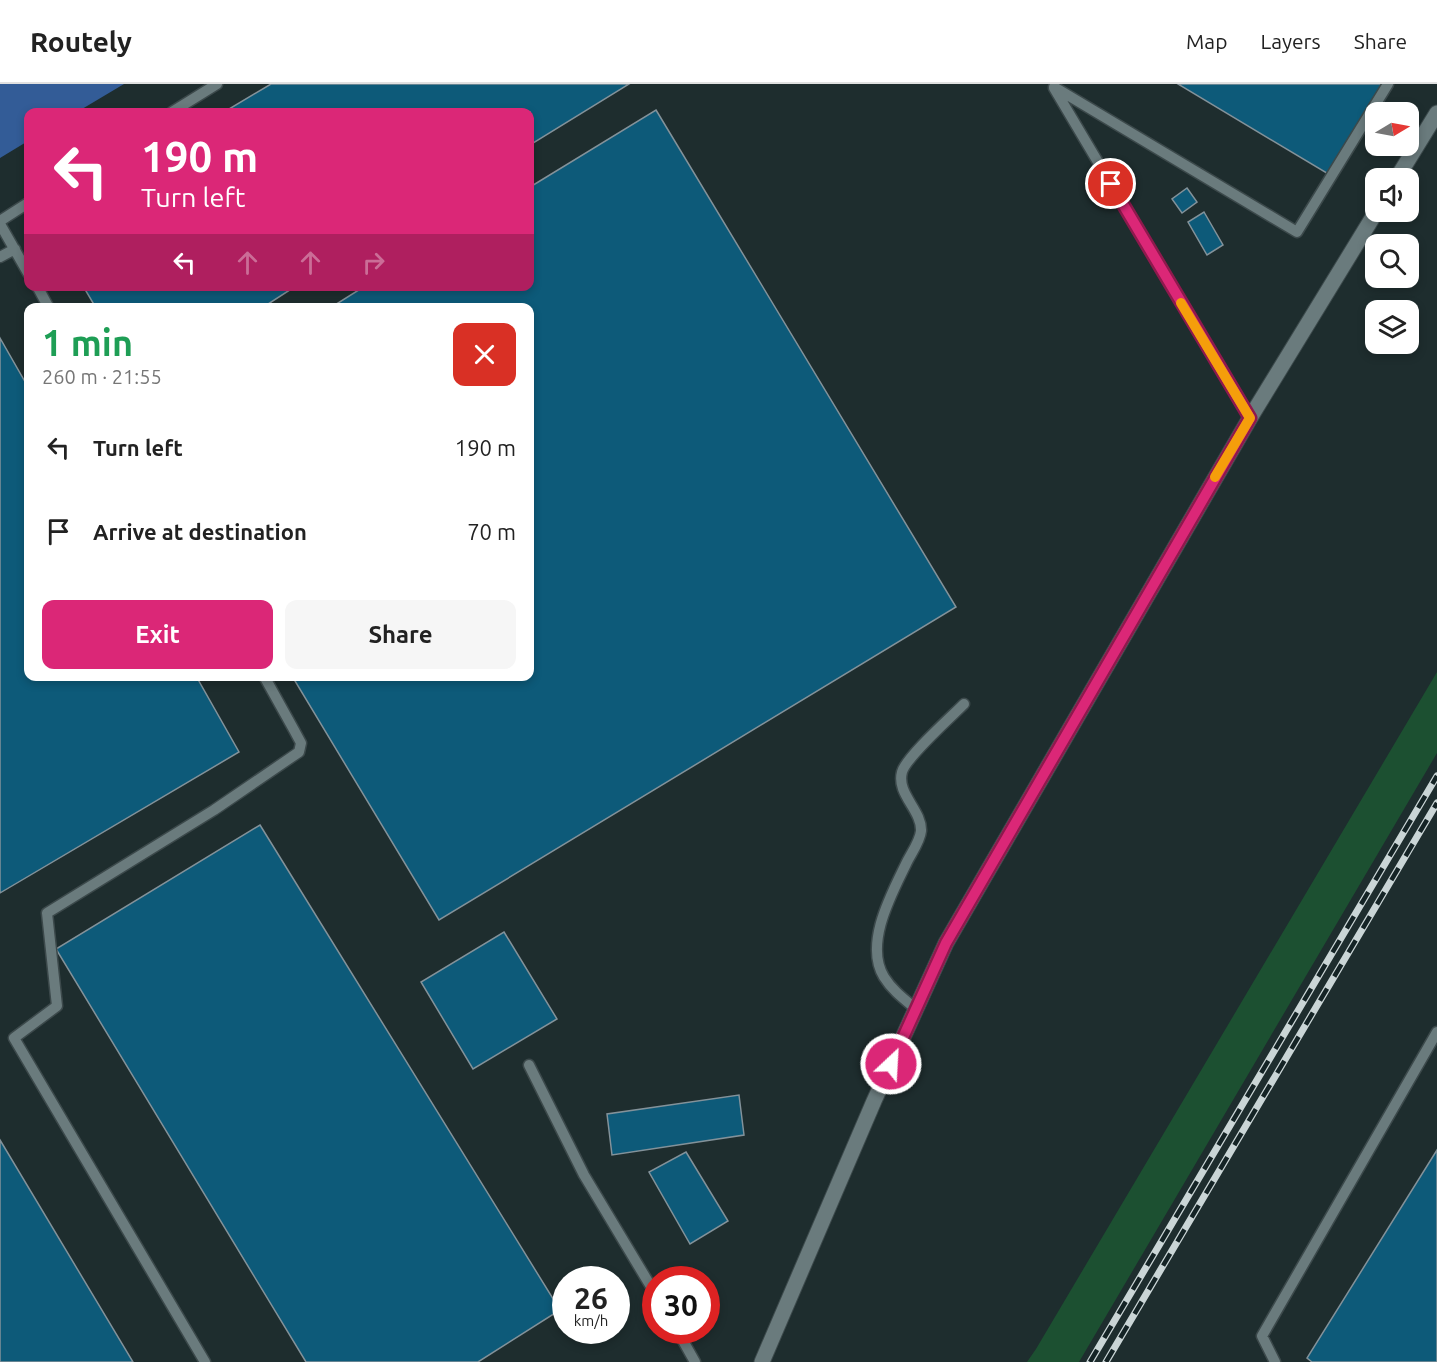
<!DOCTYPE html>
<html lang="en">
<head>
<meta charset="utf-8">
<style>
	body { margin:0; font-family:Ubuntu,sans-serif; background:#f6f6f6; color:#222; height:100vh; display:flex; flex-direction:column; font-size:22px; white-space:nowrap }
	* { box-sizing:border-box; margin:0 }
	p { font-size:20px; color:#767676 }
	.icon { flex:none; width:33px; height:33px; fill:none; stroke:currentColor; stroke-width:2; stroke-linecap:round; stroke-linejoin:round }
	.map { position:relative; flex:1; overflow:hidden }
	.details { position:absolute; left:24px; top:219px; width:510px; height:378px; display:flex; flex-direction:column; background:#fff; border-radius:12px; box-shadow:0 3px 9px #0003 }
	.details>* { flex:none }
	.hud { position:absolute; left:24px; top:24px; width:510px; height:183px; border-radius:12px; box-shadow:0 3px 9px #0003; background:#db2777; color:#fff; overflow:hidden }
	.needle { width:39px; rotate:80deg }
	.controls { position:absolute; left:1365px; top:18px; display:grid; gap:12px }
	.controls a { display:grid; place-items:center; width:54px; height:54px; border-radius:12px; background:#fff; box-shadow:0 3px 9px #0003; font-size:30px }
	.speed { position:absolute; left:552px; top:1182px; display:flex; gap:12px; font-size:30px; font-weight:700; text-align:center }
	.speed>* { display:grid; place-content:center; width:78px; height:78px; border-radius:50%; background:#fff; box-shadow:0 3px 9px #0003; line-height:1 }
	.speed small { font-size:15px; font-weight:400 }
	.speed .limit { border:9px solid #d22; background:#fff; color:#111 }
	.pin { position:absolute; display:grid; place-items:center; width:51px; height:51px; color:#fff; margin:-26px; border:3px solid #fff; border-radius:50%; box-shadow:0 2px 6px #0007 }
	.me { position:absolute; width:66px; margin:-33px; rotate:25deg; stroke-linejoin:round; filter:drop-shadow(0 0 4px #0008) }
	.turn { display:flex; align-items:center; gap:21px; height:126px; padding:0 18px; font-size:27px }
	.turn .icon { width:78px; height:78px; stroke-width:2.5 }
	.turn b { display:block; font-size:42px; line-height:51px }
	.lanes { display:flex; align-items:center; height:57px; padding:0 18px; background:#0003; justify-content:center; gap:30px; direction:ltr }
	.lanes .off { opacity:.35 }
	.round { display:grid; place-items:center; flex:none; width:63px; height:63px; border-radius:12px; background:#f6f6f6 }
	.overview { display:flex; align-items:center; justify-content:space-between; height:102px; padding:0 18px }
	h1 { font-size:36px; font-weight:600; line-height:45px; color:#1e9e55 }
	.primary-button { display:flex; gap:12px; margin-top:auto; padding:12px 18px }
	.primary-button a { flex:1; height:69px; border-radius:12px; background:#db2777; color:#fff; font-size:24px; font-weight:600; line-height:69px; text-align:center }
	.primary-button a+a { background:#f6f6f6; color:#222 }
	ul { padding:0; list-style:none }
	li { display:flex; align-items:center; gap:18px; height:84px; padding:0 18px }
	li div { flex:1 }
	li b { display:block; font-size:22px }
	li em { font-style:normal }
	header { display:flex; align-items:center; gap:36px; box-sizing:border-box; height:84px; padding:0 30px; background:#fff; border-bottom:2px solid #e0e0e0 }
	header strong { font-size:28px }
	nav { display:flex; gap:33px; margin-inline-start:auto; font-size:21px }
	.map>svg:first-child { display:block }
	.green { fill:#1c5031 }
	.water { fill:#335c97 }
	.building { fill:#0d5a79; stroke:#83929a; stroke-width:1.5 }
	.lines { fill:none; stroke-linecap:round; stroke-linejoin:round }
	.lane-casing { stroke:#3c494b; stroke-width:13 }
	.street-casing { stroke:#3c494b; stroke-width:17 }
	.lane { stroke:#6a7b7d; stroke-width:10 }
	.street { stroke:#6a7b7d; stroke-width:15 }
	.rail-casing { stroke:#cad5d6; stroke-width:7 }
	.rail { stroke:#142325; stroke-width:4.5; stroke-dasharray:14; stroke-linecap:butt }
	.route-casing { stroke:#8e194d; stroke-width:15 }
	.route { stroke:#db2777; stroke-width:10 }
	.slow { stroke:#f59e0b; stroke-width:10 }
</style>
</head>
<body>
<header>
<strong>Routely</strong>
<nav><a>Map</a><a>Layers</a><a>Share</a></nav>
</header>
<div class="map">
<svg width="1437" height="1278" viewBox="0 0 1437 1278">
	<rect width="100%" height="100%" fill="#1e2d2e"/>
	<path class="green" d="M 1437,588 L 1437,669 L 1079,1278 L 1027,1278 L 1036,1265 Z"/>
	<path class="water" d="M 0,0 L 124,0 L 77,28 L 28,28 L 28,57 L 0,74 Z"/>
	<path class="building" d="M 271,0 L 629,0 L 530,61 L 530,28 L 224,28 Z
		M 1178,0 L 1384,0 L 1330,91 Z
		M 656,26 L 956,523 L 439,836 L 292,592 L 530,592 L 530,224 L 330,224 L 365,202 L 530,202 L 530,103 Z
		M 1187,104 L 1197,118 L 1182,129 L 1172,115 Z
		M 1204,128 L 1223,161 L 1207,171 L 1188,138 Z
		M 83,202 L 296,202 L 262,224 L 96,224 Z
		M 0,254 L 28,303 L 28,592 L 196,592 L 239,668 L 0,809 Z
		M 260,741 L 560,1226 L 478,1278 L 306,1278 L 56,865 Z
		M 504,848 L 557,935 L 473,985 L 421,898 Z
		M 739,1011 L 744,1051 L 612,1071 L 607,1030 Z
		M 0,1056 L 133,1278 L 0,1278 Z
		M 1437,1066 L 1437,1278 L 1312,1278 L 1307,1274 Z
		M 686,1068 L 728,1137 L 690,1160 L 649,1088 Z"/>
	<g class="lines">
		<g class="lane-casing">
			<path id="lane" d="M 1054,3 L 1297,148 L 1388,0
				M 1054,4 L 1250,334
				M 172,28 L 217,0
				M 0,137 L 28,119
				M 0,140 L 28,189
				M 0,173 L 15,165
				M 37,202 L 49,224
				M 916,925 C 904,915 892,906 884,893 C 864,860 891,811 906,780 C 910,771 920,758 921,747 C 922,726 896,710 902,688 C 906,673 951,633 964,620
				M 529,981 L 584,1091 L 656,1211
				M 677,1246 L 695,1278
				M 205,1278 L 14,954 L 57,922 L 47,829 L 214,726 L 299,668 L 301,659 L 294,646 L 264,592
				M 1275,1278 L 1262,1252 L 1437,948"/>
		</g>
		<g class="street-casing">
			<path id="street" d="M 1397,94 L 1437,29
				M 762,1278 L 874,1017 L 946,859 L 1250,334 L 1376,128"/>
		</g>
		<use href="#lane" class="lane"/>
		<use href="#street" class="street"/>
		<g class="rail-casing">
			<path id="rail" d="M 1090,1278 L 1437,692
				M 1106,1278 L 1437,719"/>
		</g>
		<use href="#rail" class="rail"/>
	</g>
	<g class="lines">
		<g class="route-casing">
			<path id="route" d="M 891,980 L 946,859 L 1250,334 L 1111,100"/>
		</g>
		<use href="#route" class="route"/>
		<path class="slow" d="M 1181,219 L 1250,334 L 1215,393"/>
	</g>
</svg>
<div class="controls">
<a><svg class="needle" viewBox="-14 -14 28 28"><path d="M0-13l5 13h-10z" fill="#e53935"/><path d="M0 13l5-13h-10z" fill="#767676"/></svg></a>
<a><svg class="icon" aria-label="sound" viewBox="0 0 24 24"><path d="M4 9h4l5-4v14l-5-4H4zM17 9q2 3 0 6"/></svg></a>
<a><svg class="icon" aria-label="search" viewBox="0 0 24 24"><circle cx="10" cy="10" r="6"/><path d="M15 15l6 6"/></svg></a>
<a><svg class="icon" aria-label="layers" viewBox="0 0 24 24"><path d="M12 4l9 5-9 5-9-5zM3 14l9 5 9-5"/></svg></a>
</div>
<div class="speed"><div>26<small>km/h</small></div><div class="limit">30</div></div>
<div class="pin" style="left:1111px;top:100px;background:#d93025"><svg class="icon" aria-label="arrive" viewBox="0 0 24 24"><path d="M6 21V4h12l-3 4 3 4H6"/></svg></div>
<svg class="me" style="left:891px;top:980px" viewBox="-20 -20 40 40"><circle r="17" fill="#db2777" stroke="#fff" stroke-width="3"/><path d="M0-11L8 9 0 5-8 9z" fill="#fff"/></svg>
<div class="hud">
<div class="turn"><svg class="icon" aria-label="left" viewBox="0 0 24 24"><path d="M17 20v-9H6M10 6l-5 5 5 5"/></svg><div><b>190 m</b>Turn left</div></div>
<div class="lanes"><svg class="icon" aria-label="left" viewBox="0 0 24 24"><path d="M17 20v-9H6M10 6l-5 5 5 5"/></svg><svg class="icon off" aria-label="ahead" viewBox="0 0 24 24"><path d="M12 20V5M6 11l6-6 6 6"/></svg><svg class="icon off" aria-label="ahead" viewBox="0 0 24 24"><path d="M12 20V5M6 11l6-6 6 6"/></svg><svg class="icon off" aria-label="right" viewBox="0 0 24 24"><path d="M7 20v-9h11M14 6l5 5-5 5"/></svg></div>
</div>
<section class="details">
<div class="overview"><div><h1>1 min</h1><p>260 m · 21:55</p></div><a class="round" style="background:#d93025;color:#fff"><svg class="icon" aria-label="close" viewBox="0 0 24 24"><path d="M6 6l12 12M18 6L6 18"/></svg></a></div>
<ul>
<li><svg class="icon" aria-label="left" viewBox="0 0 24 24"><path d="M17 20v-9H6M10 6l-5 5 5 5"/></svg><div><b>Turn left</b></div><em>190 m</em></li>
<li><svg class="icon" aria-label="arrive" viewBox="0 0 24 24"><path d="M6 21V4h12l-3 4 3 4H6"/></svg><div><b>Arrive at destination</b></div><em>70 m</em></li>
</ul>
<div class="primary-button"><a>Exit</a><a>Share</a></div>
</section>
</div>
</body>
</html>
